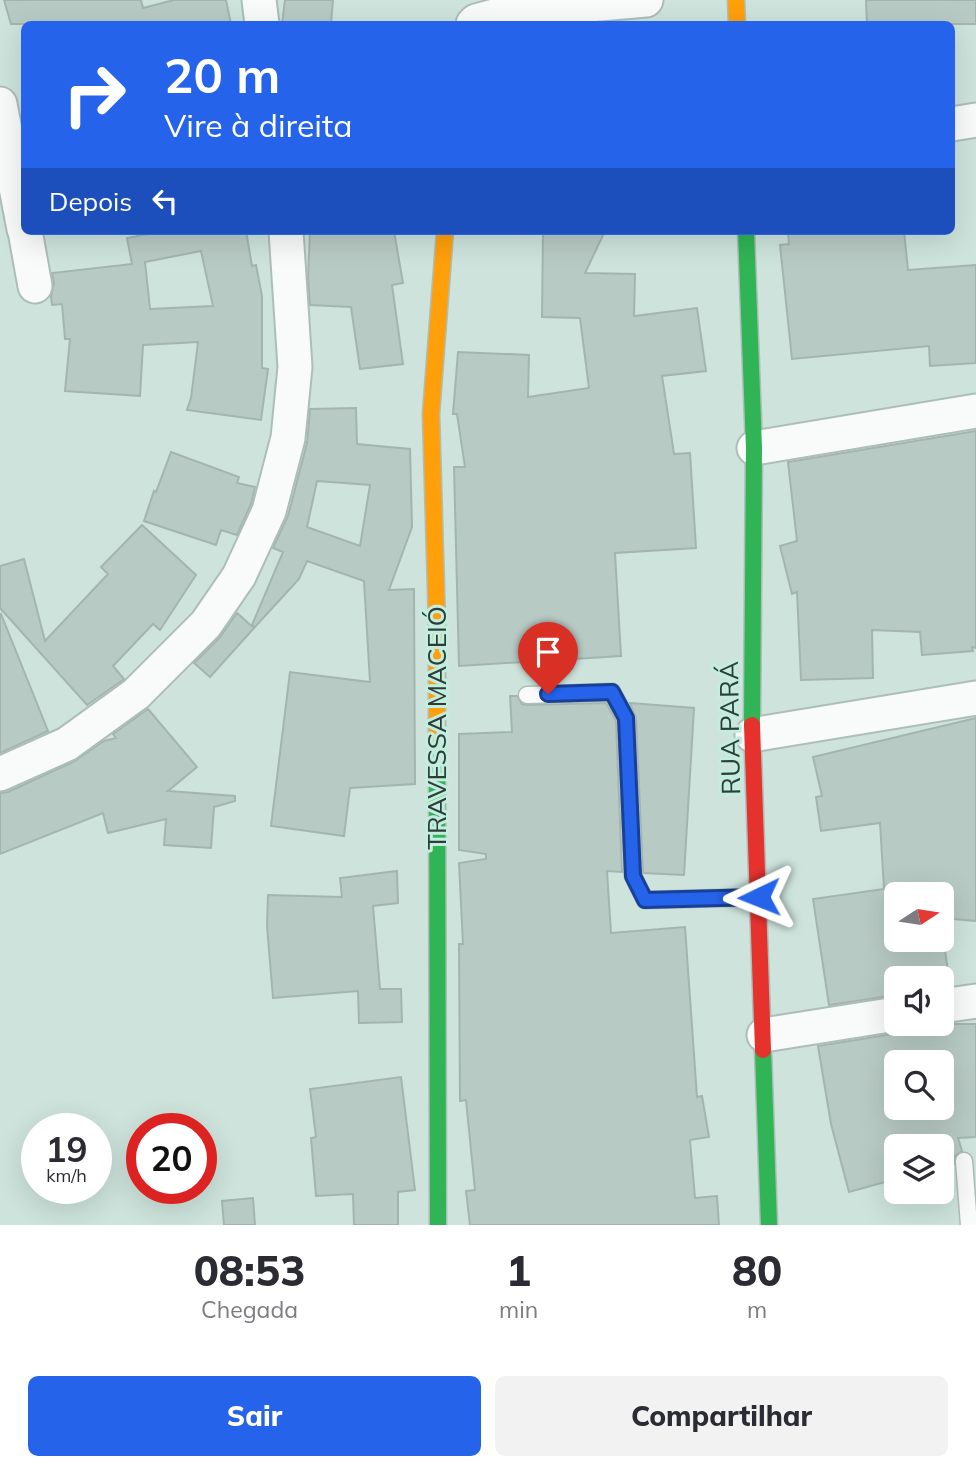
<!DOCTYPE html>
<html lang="pt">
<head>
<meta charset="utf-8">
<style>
	body { margin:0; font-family:Mulish,sans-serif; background:#f2f2f3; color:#2b2b33; height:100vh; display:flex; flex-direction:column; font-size:26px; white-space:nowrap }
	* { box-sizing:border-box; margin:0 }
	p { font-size:23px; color:#7c7c81 }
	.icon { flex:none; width:38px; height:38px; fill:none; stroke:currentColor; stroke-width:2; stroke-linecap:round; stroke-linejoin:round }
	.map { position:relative; height:1225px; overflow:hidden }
	.drawer { display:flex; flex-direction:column; background:#fff; flex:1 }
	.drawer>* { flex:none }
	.top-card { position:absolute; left:21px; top:21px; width:934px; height:214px; border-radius:10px; box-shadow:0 7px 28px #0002; background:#2563eb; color:#fff; overflow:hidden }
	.needle { width:46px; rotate:78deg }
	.controls { position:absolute; left:884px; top:882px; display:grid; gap:14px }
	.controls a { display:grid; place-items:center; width:70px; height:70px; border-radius:10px; background:#fff; box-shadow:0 7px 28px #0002; font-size:35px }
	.speed { position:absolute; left:21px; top:1113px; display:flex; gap:14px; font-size:35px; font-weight:700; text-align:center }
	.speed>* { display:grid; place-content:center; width:91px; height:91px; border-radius:50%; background:#fff; box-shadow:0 7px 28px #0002; line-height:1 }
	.speed small { font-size:18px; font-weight:400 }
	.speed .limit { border:10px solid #d22; background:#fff; color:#111 }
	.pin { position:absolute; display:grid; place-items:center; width:60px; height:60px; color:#fff; margin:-72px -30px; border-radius:50% 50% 50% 0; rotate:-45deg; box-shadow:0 0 7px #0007 }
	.pin .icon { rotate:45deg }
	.me { position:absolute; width:77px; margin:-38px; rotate:268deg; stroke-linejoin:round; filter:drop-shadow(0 0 5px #0008) }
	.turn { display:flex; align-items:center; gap:24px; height:147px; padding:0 28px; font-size:32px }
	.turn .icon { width:91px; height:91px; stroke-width:2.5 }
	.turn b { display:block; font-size:49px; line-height:60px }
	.then { display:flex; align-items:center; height:66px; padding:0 28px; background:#0003; gap:14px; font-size:26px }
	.eta { display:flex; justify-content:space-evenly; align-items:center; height:119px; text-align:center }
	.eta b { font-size:42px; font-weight:800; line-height:49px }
	.action { display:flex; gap:14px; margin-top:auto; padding:14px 28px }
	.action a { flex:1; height:80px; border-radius:10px; background:#2563eb; color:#fff; font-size:28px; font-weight:800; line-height:80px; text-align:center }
	.action a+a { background:#f2f2f3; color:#2b2b33 }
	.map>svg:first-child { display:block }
	.building { fill:#b8cac4; stroke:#a4b5b0; stroke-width:2; fill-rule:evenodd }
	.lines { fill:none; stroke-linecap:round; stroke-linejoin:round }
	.lane-casing { stroke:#adbeb8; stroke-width:19 }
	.street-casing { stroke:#adbeb8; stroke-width:37 }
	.fast-casing { stroke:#adbeb8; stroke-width:19 }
	.slow-casing { stroke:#adbeb8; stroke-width:19 }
	.jam-casing { stroke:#adbeb8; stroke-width:19 }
	.lane { stroke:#f8fbfa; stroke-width:16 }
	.street { stroke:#f8fbfa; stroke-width:33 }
	.fast { stroke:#30b455; stroke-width:16 }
	.slow { stroke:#ff9f0a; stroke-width:16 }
	.jam { stroke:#e5322d; stroke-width:16 }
	.route-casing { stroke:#184099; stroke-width:18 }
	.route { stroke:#2563eb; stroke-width:12 }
	.labels { text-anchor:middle; stroke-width:6; stroke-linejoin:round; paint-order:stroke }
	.street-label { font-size:26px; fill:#2d3e38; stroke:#c3eddf }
</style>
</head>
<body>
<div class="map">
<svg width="976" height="1225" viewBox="0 0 976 1225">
	<rect width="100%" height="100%" fill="#cde3dc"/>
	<path class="building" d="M 4,0 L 141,0 L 143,8 L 174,0 L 226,0 L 231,24 L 11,24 Z
		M 285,0 L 333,0 L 331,24 L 282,24 Z
		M 866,0 L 976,0 L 976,24 L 867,24 Z
		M 164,231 L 246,231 L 252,266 L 256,265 L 262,296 L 262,368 L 268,369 L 261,420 L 187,410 L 191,398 L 198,342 L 143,345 L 140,396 L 65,391 L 70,339 L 65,339 L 62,304 L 52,305 L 51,296 L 54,283 L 52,273 L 132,264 L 127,238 ZM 201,251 L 213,306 L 150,309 L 145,262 Z
		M 310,231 L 394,231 L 403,283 L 392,285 L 403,364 L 360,369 L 351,307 L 310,305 L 308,277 Z
		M 543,231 L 605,231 L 585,273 L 635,274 L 634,316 L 697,308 L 706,371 L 662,376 L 674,454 L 690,453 L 696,548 L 615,553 L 621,656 L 459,666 L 454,467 L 465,467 L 457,414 L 453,414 L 458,352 L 529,355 L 528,397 L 589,388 L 580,318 L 542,317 Z
		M 788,231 L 904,231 L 908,270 L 976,265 L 976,363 L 930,366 L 929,346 L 792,359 L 780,245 L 789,244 Z
		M 356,408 L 357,444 L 410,449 L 412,527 L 389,590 L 414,589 L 415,784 L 350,788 L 344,836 L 271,826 L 290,672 L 370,682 L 364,581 L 307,561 L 299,579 L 255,627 L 252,625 L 283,552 L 273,548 L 288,516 L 307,443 L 310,409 ZM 317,481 L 370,485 L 360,546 L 307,527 Z
		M 976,431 L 976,648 L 972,647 L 973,651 L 922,655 L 920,632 L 872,630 L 873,678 L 801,680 L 797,592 L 792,594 L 780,546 L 797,541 L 788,462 Z
		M 171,452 L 239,477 L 237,483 L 255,487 L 251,504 L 237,535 L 221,530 L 216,545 L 144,521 L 154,491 L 156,492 Z
		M 142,525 L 196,575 L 160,630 L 153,624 L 113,666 L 124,679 L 87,705 L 0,608 L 0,566 L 24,559 L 45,641 L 108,574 L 101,567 Z
		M 237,613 L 254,628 L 210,677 L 194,663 L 220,637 Z
		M 1,614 L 48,731 L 0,753 L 0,615 Z
		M 510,696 L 517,696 L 522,704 L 527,705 L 606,703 L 616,721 L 622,872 L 607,871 L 611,933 L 685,927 L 697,1097 L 702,1096 L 709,1137 L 690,1140 L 695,1198 L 717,1196 L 719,1225 L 470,1225 L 466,1191 L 475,1190 L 466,1100 L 460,1101 L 459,944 L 463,944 L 459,863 L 486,859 L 486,854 L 459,850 L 459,734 L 512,732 Z
		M 630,703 L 694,708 L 684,875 L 643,873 L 636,718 Z
		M 148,709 L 197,767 L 168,791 L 235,796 L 235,801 L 214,807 L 211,848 L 164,845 L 166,819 L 108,833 L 103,813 L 0,854 L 0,793 L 8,792 L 75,761 L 104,741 L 116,738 L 113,734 Z
		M 976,718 L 976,921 L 942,918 L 942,894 L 896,894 L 896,940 L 942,940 L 942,930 L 948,971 L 896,978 L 896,995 L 829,1005 L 813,899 L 884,889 L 880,823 L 821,831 L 816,797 L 822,796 L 813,757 Z
		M 397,871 L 398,903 L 373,906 L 380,989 L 401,989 L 402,1022 L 359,1023 L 358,991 L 273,998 L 267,926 L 268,895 L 342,897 L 340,878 Z
		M 912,1024 L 976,1024 L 976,1137 L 958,1138 L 962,1151 L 955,1156 L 954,1164 L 942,1167 L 942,1146 L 896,1146 L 896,1179 L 849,1192 L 831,1124 L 818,1046 L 899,1033 L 908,1029 ZM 896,1062 L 942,1062 L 942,1108 L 896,1108 Z
		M 401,1077 L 415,1190 L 398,1192 L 398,1225 L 354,1225 L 353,1194 L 316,1196 L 311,1138 L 316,1137 L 310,1089 Z
		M 253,1198 L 255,1225 L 224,1225 L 222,1201 Z"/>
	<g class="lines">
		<g class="lane-casing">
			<path id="lane" d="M 527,695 L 612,692 L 626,718 L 633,876 L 645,900 L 759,897
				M 964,1161 L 969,1225"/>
		</g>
		<g class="street-casing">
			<path id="street" d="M 259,0 L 262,24
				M 473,24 L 476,21 L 509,12 L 646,0
				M 0,104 L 24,229
				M 952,124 L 976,120
				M 25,231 L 35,286
				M 754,448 L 976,411
				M 752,735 L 976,698
				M 0,774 L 67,744 L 136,694 L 206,624 L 239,576 L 269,511 L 288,438 L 295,367 L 286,231
				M 942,1006 L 976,1001
				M 764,1035 L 896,1014"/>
		</g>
		<g class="fast-casing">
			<path id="fast" d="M 746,231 L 754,448 L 752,725
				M 437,733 L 438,1225
				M 763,1050 L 769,1225"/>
		</g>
		<g class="slow-casing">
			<path id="slow" d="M 736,0 L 737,24
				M 437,733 L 437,625 L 431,414 L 445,231"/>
		</g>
		<g class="jam-casing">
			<path id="jam" d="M 752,725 L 763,1050"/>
		</g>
		<use href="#lane" class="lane"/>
		<use href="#street" class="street"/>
		<use href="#fast" class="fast"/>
		<use href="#slow" class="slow"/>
		<use href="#jam" class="jam"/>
	</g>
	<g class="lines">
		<g class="route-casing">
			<path id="route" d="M 548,694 L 612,692 L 626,718 L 633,876 L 645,900 L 759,897"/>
		</g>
		<use href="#route" class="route"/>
	</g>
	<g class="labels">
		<g class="street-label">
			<text transform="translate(437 728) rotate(-90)" y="9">TRAVESSA MACEIÓ</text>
			<text transform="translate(730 728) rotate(-91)" y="9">RUA PARÁ</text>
		</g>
	</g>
</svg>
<div class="controls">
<a><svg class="needle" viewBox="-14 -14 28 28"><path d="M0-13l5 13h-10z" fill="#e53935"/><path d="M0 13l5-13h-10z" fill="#7c7c81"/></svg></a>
<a><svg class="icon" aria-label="sound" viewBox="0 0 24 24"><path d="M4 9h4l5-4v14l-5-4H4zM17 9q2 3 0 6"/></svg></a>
<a><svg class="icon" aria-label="search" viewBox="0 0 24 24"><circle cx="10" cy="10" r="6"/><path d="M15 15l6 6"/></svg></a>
<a><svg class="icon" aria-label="layers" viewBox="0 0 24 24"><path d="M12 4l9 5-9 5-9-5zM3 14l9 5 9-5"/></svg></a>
</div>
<div class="speed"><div>19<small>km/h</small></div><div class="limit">20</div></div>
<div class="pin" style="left:548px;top:694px;background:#d93025"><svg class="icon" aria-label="arrive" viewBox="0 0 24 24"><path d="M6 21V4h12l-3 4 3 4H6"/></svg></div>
<svg class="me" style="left:759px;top:897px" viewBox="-20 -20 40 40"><path d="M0-17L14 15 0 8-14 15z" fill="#2563eb" stroke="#fff" stroke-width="4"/></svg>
<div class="top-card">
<div class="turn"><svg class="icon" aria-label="right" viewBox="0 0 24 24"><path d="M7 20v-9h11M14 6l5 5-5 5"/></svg><div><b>20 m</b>Vire à direita</div></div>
<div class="then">Depois<svg class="icon" aria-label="left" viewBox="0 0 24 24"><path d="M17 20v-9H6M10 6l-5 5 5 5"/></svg></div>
</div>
</div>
<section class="drawer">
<div class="eta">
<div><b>08:53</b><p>Chegada</p></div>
<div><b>1</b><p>min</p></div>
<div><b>80</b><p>m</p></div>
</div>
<div class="action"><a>Sair</a><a>Compartilhar</a></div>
</section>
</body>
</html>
